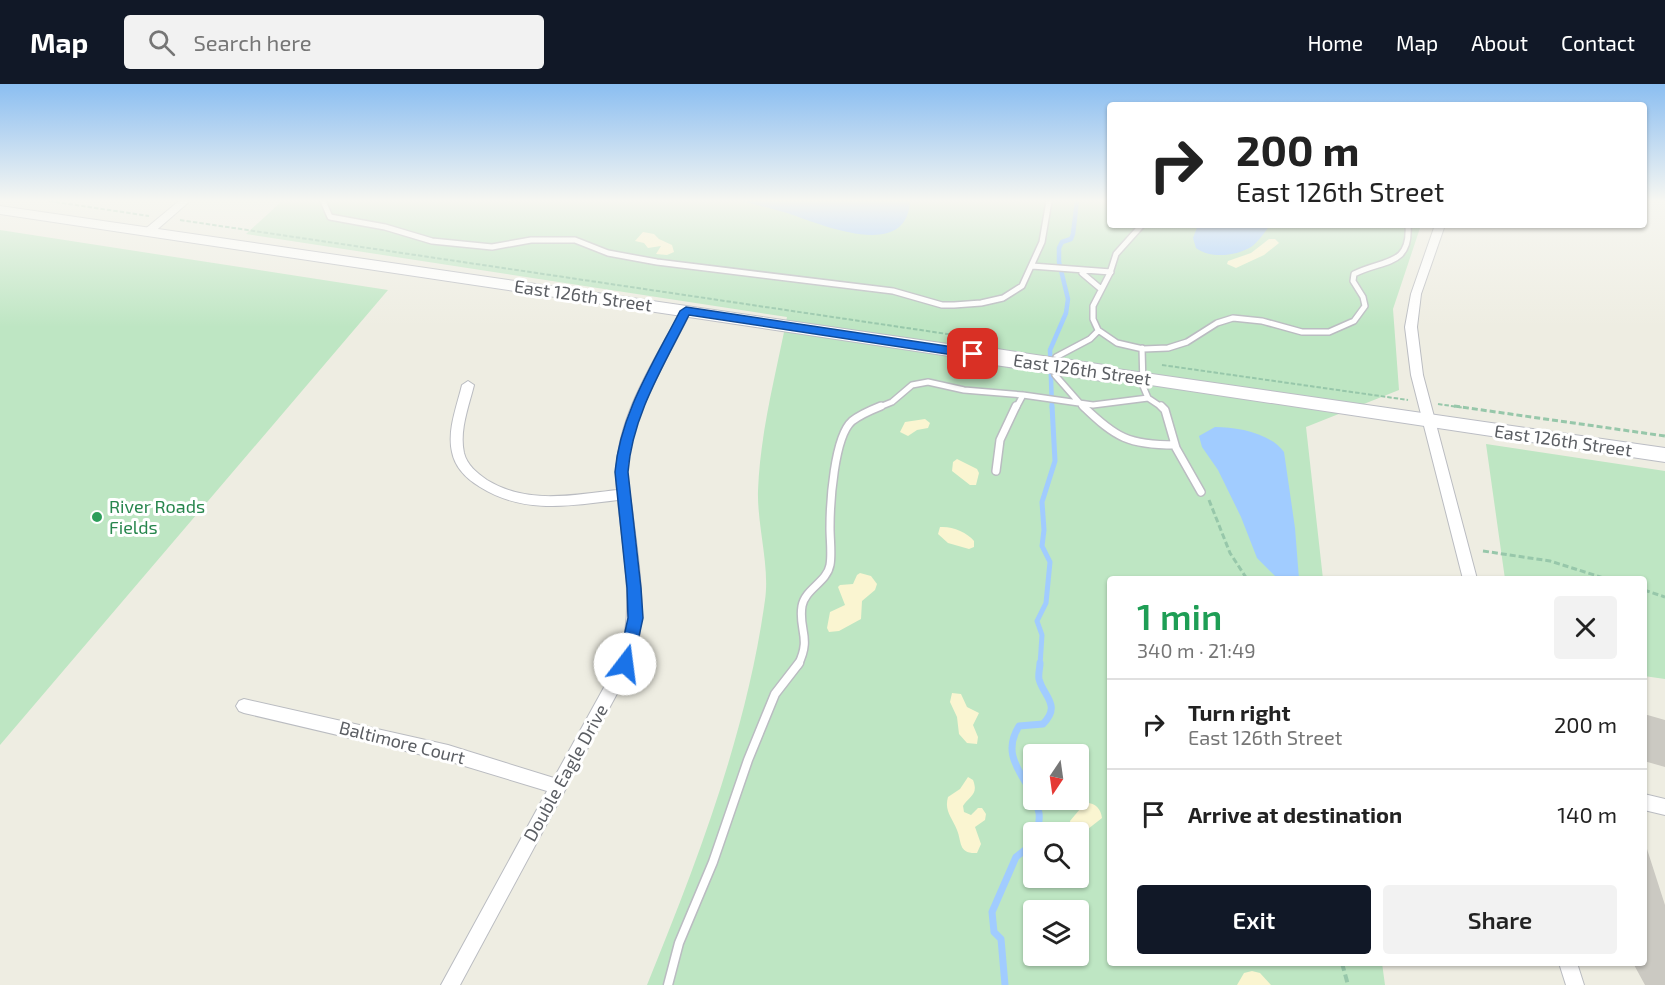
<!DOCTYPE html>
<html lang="en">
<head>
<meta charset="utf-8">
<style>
	body { margin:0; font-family:"Exo 2",sans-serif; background:#f2f2f2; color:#222; height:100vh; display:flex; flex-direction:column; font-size:22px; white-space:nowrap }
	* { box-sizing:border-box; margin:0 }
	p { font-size:20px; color:#767676 }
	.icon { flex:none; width:33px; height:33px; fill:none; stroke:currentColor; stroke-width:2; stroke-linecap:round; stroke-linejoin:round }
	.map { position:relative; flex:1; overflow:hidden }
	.details { position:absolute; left:1107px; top:492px; width:540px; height:390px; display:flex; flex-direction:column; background:#fff; border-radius:6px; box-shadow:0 2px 4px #0004 }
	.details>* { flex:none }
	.top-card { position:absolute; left:1107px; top:18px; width:540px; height:126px; border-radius:6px; box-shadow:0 2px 4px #0004; background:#fff; color:#222; overflow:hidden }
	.needle { width:39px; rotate:193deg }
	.fabs { position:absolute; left:1023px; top:660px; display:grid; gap:12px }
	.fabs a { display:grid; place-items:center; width:66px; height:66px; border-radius:6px; background:#fff; box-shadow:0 2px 4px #0004; font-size:30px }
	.pin { position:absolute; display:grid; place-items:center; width:51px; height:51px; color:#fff; margin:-26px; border-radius:12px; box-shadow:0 3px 9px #0006 }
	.me { position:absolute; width:66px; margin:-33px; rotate:15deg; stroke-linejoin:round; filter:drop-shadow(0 0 4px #0008) }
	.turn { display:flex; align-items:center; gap:21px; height:126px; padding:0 30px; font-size:27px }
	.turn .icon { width:78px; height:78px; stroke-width:2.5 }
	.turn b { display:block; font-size:42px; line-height:51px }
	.round { display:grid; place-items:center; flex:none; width:63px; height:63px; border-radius:6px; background:#f2f2f2 }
	.summary { display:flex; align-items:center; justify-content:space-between; height:102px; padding:0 30px }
	h1 { font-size:36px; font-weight:600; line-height:45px; color:#1e9e55 }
	.cta { display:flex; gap:12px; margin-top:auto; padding:12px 30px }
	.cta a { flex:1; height:69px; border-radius:6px; background:#111827; color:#fff; font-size:24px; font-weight:600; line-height:69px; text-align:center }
	.cta a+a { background:#f2f2f2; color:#222 }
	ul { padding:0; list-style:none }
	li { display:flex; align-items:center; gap:18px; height:90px; padding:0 30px; border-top:2px solid #e0e0e0 }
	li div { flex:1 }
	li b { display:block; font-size:22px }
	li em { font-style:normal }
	header { display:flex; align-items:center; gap:36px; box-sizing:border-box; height:84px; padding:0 30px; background:#111827; color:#fff }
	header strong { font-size:28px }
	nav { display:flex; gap:33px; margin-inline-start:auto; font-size:21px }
	.search { width:420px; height:54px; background:#f2f2f2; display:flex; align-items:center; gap:15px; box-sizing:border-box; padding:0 21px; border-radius:6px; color:#767676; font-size:22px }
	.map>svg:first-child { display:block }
	.green { fill:#bee6c3; fill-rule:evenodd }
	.sand { fill:#faf5d1 }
	.water { fill:#a1ccff }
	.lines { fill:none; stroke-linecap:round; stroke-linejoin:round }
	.stream-far2 { stroke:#a1ccff; stroke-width:4.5 }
	.stream-far1 { stroke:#a1ccff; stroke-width:5 }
	.stream { stroke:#a1ccff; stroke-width:7 }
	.building { fill:#cbc9c2 }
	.lane-far2-casing { stroke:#babcc1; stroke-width:8 }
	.lane-far1-casing { stroke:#babcc1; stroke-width:10 }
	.lane-casing { stroke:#babcc1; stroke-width:11 }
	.street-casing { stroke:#babcc1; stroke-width:2 }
	.secondary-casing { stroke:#bbbdc4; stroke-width:2 }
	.path-far2 { stroke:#97c7aa; stroke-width:2; stroke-dasharray:4.5 2; stroke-linecap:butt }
	.path-far1 { stroke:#97c7aa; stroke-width:3; stroke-dasharray:6 3; stroke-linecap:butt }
	.path { stroke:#97c7aa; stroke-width:4; stroke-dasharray:8 4; stroke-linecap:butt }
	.lane-far2 { stroke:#fff; stroke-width:5 }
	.lane-far1 { stroke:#fff; stroke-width:7 }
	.lane { stroke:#fff; stroke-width:8 }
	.street { fill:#fff; fill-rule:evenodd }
	.secondary { fill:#fff; fill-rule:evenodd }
	.secondary-bridge-casing { stroke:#bbbdc4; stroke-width:18; stroke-linecap:butt }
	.secondary-bridge { stroke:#fff; stroke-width:16 }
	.route { fill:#1a73e8; stroke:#114b97; stroke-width:1.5 }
	.leisure-dot { fill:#2e9e5b; stroke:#fff; stroke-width:2 }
	.labels { text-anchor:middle; stroke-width:6; stroke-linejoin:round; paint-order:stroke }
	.street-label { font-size:18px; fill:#5b5e63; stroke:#fff }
	.leisure-label { font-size:18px; fill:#27864d; stroke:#fff; text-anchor:start }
</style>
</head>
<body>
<header>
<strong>Map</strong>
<div class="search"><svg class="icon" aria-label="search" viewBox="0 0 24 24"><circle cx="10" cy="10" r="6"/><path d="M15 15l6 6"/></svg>Search here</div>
<nav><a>Home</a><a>Map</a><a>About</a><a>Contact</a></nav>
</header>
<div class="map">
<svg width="1665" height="901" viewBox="0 0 1665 901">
	<rect width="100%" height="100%" fill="#eeede2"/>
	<path class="green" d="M 282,117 L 1110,117 L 1110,141 L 1421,141 L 1393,225 L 1399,306 L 1306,343 L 1323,495 L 1110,495 L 1110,879 L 1382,879 L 1385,901 L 647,901 C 697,778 747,648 765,516 C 770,483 757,441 758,407 C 760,349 776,290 787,233 L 246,150 ZM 1034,670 L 1078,670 L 1078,716 L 1034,716 ZM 1034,748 L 1078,748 L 1078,794 L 1034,794 ZM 1034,826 L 1078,826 L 1078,872 L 1034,872 Z
		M 0,146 L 388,206 L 0,661 Z
		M 1486,360 L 1665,387 L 1665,595 L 1644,592 L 1644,495 L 1505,495 Z"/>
	<path class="sand" d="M 643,148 L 654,150 L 659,155 L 672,161 L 674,168 L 667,171 L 656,170 L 661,162 L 648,164 L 644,159 L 635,157 Z
		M 1269,155 L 1275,155 L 1279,159 L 1264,171 L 1236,184 L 1227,180 L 1228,177 L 1251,169 Z
		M 925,335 L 930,339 L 928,344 L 917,346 L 908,352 L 900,348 L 905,338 Z
		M 957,375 L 977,385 L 979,389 L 976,401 L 970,401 L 952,387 L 953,378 Z
		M 940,443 C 952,442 967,448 974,457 L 974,463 L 969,465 L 948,459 L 938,450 Z
		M 860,489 L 871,492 L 877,500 L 875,506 L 862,517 L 861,535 L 839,547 L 829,548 L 827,544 L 830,528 L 845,521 L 838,503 L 840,501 L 853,500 L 857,491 Z
		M 952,609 L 961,610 L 967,623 L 979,629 L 973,641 L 978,653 L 977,660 L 967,659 L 959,650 L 957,633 L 950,618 Z
		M 968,693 L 973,696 C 979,711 969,712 963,722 L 964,728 L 971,731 L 978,724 L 982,724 L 986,730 L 985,736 L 975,743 L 981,760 L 977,769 C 958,770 962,758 957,746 C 952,733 944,727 948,713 L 960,705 Z
		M 1085,719 C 1094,718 1101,724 1102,734 L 1088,745 L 1084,763 L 1079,766 L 1078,748 L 1072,748 L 1070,737 Z
		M 1252,887 L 1260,889 L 1271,901 L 1237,901 L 1244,889 Z"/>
	<path class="water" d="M 741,117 L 910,117 C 907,179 818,139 787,129 C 772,124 756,121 741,117 Z
		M 1198,141 L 1270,141 C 1265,148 1258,158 1251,163 C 1236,172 1211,175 1196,164 L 1193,154 Z
		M 1215,343 C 1237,343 1270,349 1284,368 L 1295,444 L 1299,495 L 1278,495 L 1257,474 L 1241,433 L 1218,386 L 1202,363 L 1199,352 Z"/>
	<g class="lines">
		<path class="stream-far2" d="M 1052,324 L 1050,266 L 1066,229 L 1068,215 L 1059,178 L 1059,164 L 1062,158 L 1071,155 L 1073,150 L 1077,117"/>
		<path class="stream-far1" d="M 1040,581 L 1042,551 L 1037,537 L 1046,519 L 1050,478 L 1042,462 L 1044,446 L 1042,418 L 1055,377 L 1052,322"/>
		<path class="stream" d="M 1038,748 C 1038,742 1040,735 1039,729 C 1033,696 997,677 1019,642 L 1043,640 C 1062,621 1043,612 1039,595 C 1038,590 1040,584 1040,579
			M 1005,901 L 1001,855 L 994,848 L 992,828 L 1016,773 L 1034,759"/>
	</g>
	<path class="building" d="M 1644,630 L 1665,636 L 1665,683 L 1644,677 Z
		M 1644,765 L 1647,765 L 1665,821 L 1665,901 L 1645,901 L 1633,879 L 1644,879 Z"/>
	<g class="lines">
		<g class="lane-far2-casing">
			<path id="lane-far2" d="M 323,117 L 330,133 L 385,143 L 432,157 L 492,163 L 531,156 L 575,156 L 608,169 L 657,178 L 893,207 L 942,221 L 954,221 L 981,219 L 1003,214 L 1022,202 L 1042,158 L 1049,117
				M 1142,141 L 1116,170 L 1110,189 L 1093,222 L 1093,235 L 1098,246 L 1117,259 L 1143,265 L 1168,264 L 1187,258 L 1217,239 L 1233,234 L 1262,237 L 1302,248 L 1329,248 L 1354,237 L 1365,222 L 1363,213 L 1353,197 L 1354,190 C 1383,175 1411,183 1408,141
				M 1032,182 L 1111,188
				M 1082,189 L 1101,205
				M 1142,264 L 1143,302 L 1148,314
				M 1056,273 L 1090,255 L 1098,247
				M 1055,291 L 1084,324
				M 877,324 L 892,318 L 912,301 L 928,298 L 964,306 L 1023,311 L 1093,321 L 1148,314 L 1163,324
				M 1016,324 L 1023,311"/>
		</g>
		<g class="lane-far1-casing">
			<path id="lane-far1" d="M 1083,322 C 1116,354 1129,361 1175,361
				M 1161,322 L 1165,326 L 1176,364 L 1201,408
				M 996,387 L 1000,356 L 1016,322
				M 798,581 C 812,553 798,546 802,522 C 805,505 827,498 830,481 C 832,470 830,456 830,444 C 830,419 834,353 852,337 C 861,330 871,326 881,322"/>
		</g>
		<g class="lane-casing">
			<path id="lane" d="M 668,901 L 679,859 L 713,778 L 748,676 L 775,610 L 799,579"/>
		</g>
		<g class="street-casing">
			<path id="street" d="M 179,117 L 190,117 L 152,150 L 144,150 L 144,146 Z
				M 1435,141 L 1445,141 L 1421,210 L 1417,243 L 1423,291 L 1477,495 L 1463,495 L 1411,291 L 1405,243 L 1411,210 Z
				M 686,224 L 691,227 C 669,272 627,338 627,389 C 628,401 630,413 632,425 C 638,477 649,529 633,580 L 460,901 L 441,901 L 547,707 L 448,677 L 244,629 L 239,627 L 236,622 L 239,617 L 244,615 L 448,661 L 554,694 L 618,578 C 636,526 623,470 618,416 C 569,422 523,430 480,403 C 467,395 455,384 452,368 C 447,346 457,322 462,301 L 468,297 L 474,301 C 469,322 459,346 464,369 C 467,381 477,389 487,396 C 528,421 572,411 617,406 C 610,342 652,281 681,227 Z
				M 1644,710 L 1665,715 L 1665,731 L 1644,726 Z
				M 1559,879 L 1577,879 L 1584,901 L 1566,901 Z"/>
		</g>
		<g class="secondary-casing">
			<path id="secondary" d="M 0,122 L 996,267 L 1002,269 L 1004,273 L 1002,277 L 996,279 L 0,130 Z
				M 1110,284 L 1665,364 L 1665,378 L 1104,294 L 1102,290 L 1104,286 Z"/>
		</g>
		<path class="path-far2" d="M 49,117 L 149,132
			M 180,136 L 954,251
			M 1162,281 L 1408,316
			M 1438,320 L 1465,324"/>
		<path class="path-far1" d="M 1454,322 L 1665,352
			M 1209,416 L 1230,469 L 1247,495
			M 1483,467 L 1550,477 L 1607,495
			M 1644,506 L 1665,513"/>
		<path class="path" d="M 1342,879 L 1348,901"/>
		<use href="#lane-far2" class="lane-far2"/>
		<use href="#lane-far1" class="lane-far1"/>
		<use href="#lane" class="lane"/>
		<use href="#street" class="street"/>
		<use href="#secondary" class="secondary"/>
		<g class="secondary-bridge-casing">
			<path id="secondary-bridge" d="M 996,273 L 1110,290"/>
		</g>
		<use href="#secondary-bridge" class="secondary-bridge"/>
	</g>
	<linearGradient id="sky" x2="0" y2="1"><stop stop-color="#8bbef1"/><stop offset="0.48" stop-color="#f7f7f2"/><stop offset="1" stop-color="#f7f7f2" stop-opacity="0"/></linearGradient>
	<rect width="1665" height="243" fill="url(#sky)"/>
	<path class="route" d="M 686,223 L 973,266 L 979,270 L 973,274 L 689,231 C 664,281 632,332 628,388 L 641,504 L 643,534 L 633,580 L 631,585 L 625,587 L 620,585 L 618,580 L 628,534 L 627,504 L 615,388 C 620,330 654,278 680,227 Z"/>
	<circle class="leisure-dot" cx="97" cy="433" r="6"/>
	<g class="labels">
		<g class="street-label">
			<text transform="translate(583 212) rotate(8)" y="6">East 126th Street</text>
			<text transform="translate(1082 286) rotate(8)" y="6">East 126th Street</text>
			<text transform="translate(1563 357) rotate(8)" y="6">East 126th Street</text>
			<text transform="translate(402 659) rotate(14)" y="6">Baltimore Court</text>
			<text transform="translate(566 689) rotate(-61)" y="6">Double Eagle Drive</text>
		</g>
		<g class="leisure-label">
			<text x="109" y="429">River Roads<tspan x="109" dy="21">Fields</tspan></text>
		</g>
	</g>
</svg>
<div class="fabs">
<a><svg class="needle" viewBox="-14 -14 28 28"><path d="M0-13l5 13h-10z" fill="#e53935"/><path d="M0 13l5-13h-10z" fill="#767676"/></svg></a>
<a><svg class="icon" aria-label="search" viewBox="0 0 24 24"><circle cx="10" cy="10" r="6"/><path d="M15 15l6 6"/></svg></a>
<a><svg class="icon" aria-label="layers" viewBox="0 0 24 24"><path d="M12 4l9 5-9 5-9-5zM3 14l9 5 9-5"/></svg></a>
</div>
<div class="pin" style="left:973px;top:270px;background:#d93025"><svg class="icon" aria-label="arrive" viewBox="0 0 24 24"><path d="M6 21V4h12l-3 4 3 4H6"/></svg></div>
<svg class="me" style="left:625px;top:580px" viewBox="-20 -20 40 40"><circle r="19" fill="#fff"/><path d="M0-13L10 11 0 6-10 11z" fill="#1a73e8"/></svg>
<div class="top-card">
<div class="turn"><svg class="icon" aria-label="right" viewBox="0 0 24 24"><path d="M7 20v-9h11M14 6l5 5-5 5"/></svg><div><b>200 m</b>East 126th Street</div></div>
</div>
<section class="details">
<div class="summary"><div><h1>1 min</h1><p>340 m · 21:49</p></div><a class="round"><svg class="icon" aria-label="close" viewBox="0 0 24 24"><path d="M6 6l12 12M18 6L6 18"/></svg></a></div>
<ul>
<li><svg class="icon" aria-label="right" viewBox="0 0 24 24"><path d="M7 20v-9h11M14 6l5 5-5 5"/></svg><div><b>Turn right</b><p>East 126th Street</p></div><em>200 m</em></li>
<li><svg class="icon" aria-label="arrive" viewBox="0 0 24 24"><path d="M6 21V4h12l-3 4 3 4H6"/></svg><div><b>Arrive at destination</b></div><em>140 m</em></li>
</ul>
<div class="cta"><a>Exit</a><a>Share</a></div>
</section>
</div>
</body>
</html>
